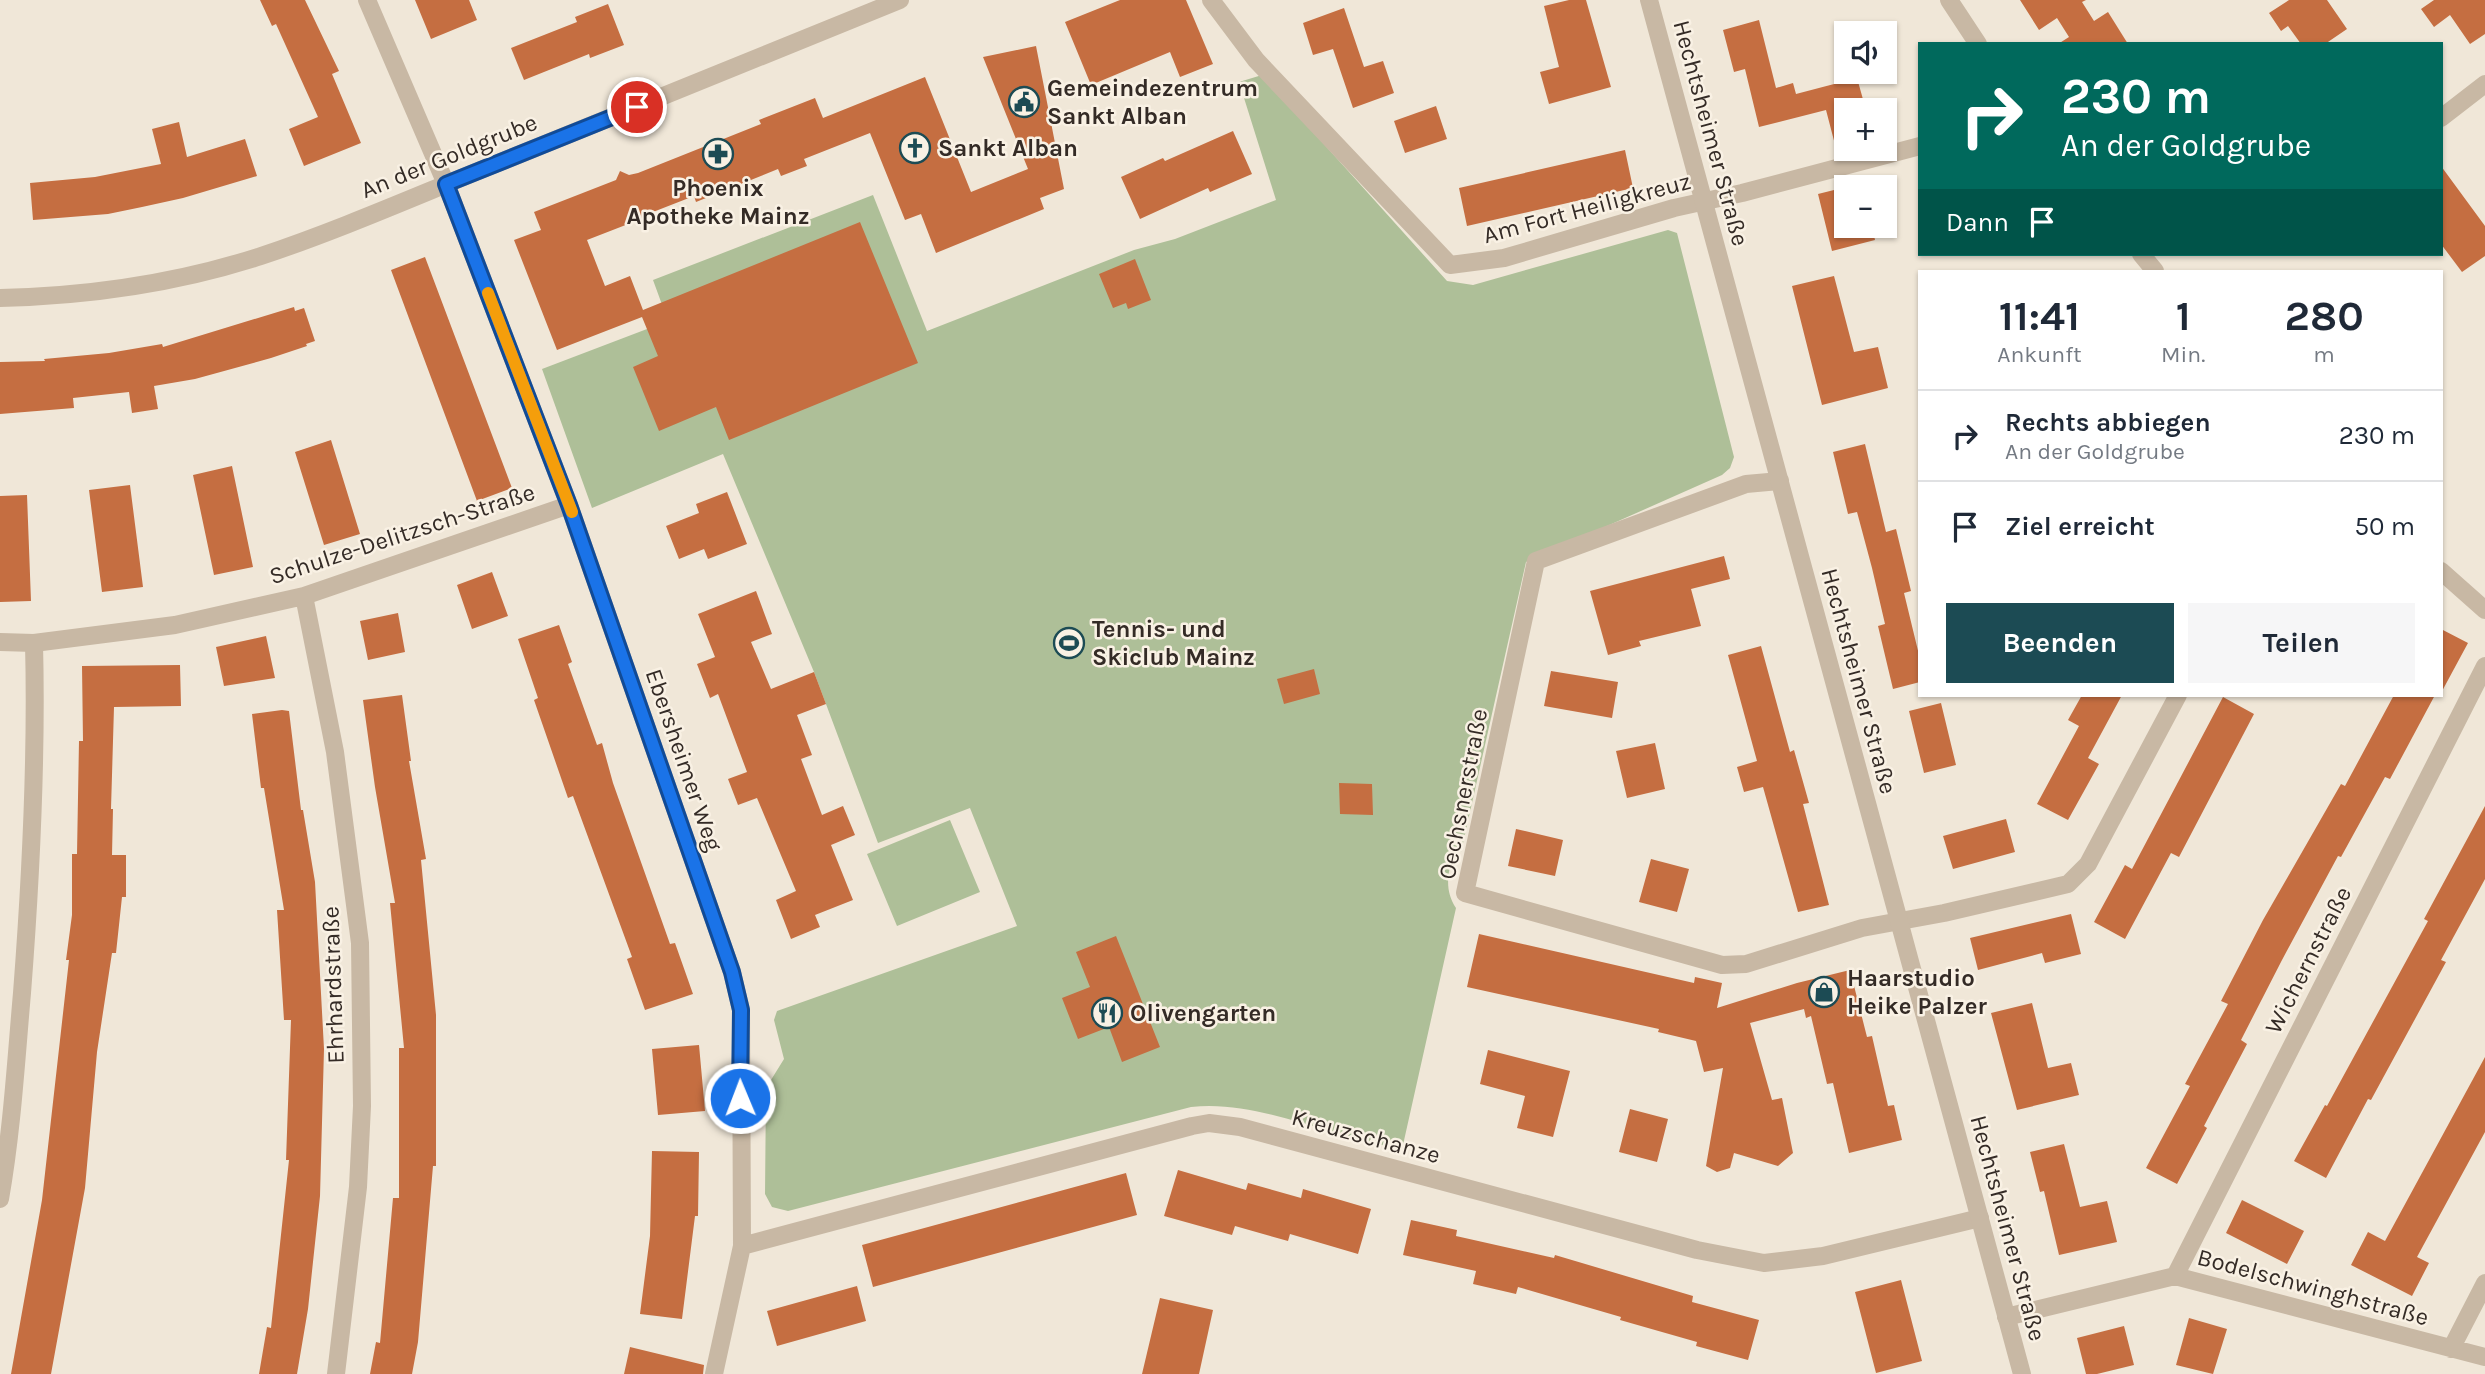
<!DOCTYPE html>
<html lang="de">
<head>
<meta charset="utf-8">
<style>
	body { margin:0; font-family:Karla,sans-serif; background:#f6f6f7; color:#1f2937; height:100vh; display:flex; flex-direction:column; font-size:26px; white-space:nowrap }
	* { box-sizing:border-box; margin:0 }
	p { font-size:23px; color:#747a83 }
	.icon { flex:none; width:38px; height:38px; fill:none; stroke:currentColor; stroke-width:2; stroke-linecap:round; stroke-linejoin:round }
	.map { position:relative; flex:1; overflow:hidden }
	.details { position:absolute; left:1918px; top:270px; width:525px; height:427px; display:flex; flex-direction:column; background:#fff; border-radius:0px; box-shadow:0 2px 5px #0004 }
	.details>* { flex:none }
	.guide { position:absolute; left:1918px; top:42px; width:525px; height:214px; border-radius:0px; box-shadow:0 2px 5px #0004; background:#00695c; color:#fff; overflow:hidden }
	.fabs { position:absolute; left:1834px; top:21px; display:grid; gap:14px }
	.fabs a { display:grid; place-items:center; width:63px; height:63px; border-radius:0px; background:#fff; box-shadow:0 2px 5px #0004; font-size:35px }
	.pin { position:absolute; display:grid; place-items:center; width:60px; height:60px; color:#fff; margin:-30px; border:4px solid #fff; border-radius:50%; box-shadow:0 2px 7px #0007 }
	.me { position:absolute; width:77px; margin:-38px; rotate:359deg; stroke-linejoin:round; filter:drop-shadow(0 0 5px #0008) }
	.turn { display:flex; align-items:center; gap:24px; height:147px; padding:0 28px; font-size:32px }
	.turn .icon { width:91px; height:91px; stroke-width:2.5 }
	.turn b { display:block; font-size:49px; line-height:60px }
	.then { display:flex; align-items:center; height:66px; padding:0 28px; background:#0003; gap:14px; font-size:26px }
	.eta { display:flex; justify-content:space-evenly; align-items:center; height:119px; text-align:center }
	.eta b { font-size:42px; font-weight:700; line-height:49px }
	.cta { display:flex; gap:14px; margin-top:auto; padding:14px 28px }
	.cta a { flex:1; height:80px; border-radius:0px; background:#1c4b54; color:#fff; font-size:28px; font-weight:700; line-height:80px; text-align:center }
	.cta a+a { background:#f6f6f7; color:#1f2937 }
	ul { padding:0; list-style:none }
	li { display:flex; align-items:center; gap:21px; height:91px; padding:0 28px; border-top:2px solid #e0e1e3 }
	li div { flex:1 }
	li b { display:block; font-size:26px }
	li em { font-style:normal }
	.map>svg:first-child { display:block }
	.green { fill:#aebf98 }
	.building { fill:#c56e41 }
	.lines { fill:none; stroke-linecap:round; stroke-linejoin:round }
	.minor { stroke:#c8b8a4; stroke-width:18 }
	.tertiary { stroke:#c8b8a4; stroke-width:18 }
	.route-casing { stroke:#114b97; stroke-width:18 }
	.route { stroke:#1a73e8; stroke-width:12 }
	.slow { stroke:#f59e0b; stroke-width:12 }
	.labels { text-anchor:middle; stroke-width:5; stroke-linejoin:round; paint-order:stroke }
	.poi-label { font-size:24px; font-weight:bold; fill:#342b26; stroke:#f9f1e4; text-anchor:start }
	.street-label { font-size:24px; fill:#342b26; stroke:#f9f1e4 }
</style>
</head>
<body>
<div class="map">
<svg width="2485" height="1374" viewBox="0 0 2485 1374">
	<rect width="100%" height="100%" fill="#f0e7d8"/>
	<path class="green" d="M 1262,75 L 1447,281 L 1473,285 L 1668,230 L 1677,233 L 1734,457 L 1730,468 L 1722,475 L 1526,562 L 1461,852 L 1456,851 C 1447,870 1444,890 1456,908 L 1403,1145 L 1400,1148 C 1333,1139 1259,1099 1191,1107 L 788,1211 L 772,1207 L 765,1194 L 766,1088 L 784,1059 L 774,1020 L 777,1011 L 1017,926 L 970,808 L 878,843 L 814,672 L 723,454 L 592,508 L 542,369 L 668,321 L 653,280 L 873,195 L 927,331 L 1134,250 L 1175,239 L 1276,200 L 1239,82 Z
		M 950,820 L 980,892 L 897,926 L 867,854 Z"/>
	<path class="building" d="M 260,0 L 305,0 L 339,71 L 332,74 L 361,143 L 304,166 L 289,129 L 318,117 L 276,24 L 272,26 Z
		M 415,0 L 469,0 L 477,20 L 431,39 Z
		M 1120,0 L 1186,0 L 1213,64 L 1180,77 L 1170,52 L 1091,85 L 1065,22 Z
		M 1569,0 L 1586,0 L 1611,87 L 1549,104 L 1540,72 L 1559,67 L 1544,6 Z
		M 2020,0 L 2086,0 L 2082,2 L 2094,21 L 2108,12 L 2128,44 L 2058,44 L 2069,37 L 2057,18 L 2039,30 Z
		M 2289,0 L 2327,0 L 2347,29 L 2325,44 L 2301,44 L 2288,26 L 2281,31 L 2269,13 Z
		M 2434,0 L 2485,0 L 2485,34 L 2470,44 L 2450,15 L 2434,27 L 2421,9 Z
		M 608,4 L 624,45 L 590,58 L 589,54 L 524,80 L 511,48 L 577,22 L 575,17 Z
		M 1344,8 L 1364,67 L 1383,61 L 1394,93 L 1353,108 L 1333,49 L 1313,55 L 1303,23 Z
		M 1759,20 L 1776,88 L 1793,83 L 1796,94 L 1857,78 L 1866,110 L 1846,110 L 1846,154 L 1838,156 L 1826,110 L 1759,127 L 1745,69 L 1734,72 L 1723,30 Z
		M 1036,46 L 1064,189 L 1040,198 L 1044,209 L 936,253 L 921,214 L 905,220 L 870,133 L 804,159 L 807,166 L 781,176 L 778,169 L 696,202 L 694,196 L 653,212 L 654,214 L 587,240 L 605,286 L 630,276 L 643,310 L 860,222 L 918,363 L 729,440 L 716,407 L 659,431 L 633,367 L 658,356 L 642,317 L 557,350 L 514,240 L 541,230 L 534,212 L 616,180 L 620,171 L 629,175 L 638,173 L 761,124 L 759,120 L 815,98 L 823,118 L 925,77 L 971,192 L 1028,169 L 983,57 Z
		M 1436,106 L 1447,139 L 1405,153 L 1394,121 Z
		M 179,122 L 187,157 L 245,139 L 257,176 L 183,198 L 142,207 L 108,214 L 33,220 L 30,183 L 95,177 L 161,164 L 152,129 Z
		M 1233,131 L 1252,174 L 1210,192 L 1208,188 L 1140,219 L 1121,177 L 1163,158 L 1165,161 Z
		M 1625,150 L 1633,188 L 1467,226 L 1459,188 Z
		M 2441,166 L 2485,226 L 2485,256 L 2462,272 L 2441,244 Z
		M 1846,187 L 1846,226 L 1872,226 L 1875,240 L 1832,251 L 1818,194 Z
		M 425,257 L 512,488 L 477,501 L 391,270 Z
		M 1135,259 L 1151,300 L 1128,309 L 1126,303 L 1113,308 L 1099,274 Z
		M 1834,276 L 1854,352 L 1878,347 L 1888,388 L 1822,405 L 1792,286 Z
		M 294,307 L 295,311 L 304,308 L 315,341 L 306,344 L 307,346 L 271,358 L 195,379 L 154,386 L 158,409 L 132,413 L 129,392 L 73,398 L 74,408 L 0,414 L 0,362 L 45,361 L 44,359 L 109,353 L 162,344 L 163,347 Z
		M 331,440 L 360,534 L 324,545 L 295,452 Z
		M 1865,444 L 1886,532 L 1896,529 L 1911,591 L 1904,593 L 1920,659 L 1920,682 L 1893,689 L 1878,626 L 1885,624 L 1872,568 L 1857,512 L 1848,514 L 1833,452 Z
		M 232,466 L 253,567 L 214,575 L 193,475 Z
		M 130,485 L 143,587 L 102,592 L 89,490 Z
		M 727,492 L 747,544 L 708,559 L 704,549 L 679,559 L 666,526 L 699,513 L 696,504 Z
		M 27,495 L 31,601 L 0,602 L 0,496 Z
		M 1724,556 L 1730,579 L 1691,589 L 1701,626 L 1639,641 L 1641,646 L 1608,655 L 1590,591 Z
		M 492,572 L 508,616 L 472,629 L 457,585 Z
		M 756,591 L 772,634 L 751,642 L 771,689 L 814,672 L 826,704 L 797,715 L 812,755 L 801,759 L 822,815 L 843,806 L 855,835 L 831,845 L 853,900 L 815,915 L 820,927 L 791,939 L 776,900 L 796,891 L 757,798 L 738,805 L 728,779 L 747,772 L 718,694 L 710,698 L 697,664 L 715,657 L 698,614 Z
		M 398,613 L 405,652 L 368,660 L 360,621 Z
		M 559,625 L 572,662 L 568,664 L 597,745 L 602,743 L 613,783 L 670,944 L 675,943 L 693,994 L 645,1010 L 627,959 L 632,957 L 573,796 L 568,798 L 534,700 L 538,698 L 518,639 Z
		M 2441,629 L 2468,643 L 2441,693 Z
		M 266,636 L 275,678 L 224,686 L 216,647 Z
		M 1761,646 L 1790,752 L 1794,750 L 1809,803 L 1803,804 L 1829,905 L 1798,912 L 1763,787 L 1744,792 L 1737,767 L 1757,761 L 1728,655 Z
		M 180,665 L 181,706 L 114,707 L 111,809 L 113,809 L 112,855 L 126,855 L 126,897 L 122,897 L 116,953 L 112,953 L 97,1052 L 85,1188 L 51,1374 L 11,1374 L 42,1200 L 69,960 L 66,960 L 72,915 L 72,854 L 77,854 L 79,741 L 83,741 L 82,666 Z
		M 1314,669 L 1320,694 L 1284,704 L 1277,679 Z
		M 1551,671 L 1618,682 L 1612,718 L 1544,706 Z
		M 402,695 L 411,761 L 409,761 L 426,859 L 421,860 L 436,1015 L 436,1166 L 433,1166 L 418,1342 L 412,1374 L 370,1374 L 376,1342 L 380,1343 L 393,1198 L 399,1198 L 399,1048 L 404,1048 L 390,903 L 395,903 L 375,787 L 363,700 Z
		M 2082,695 L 2122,695 L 2088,758 L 2099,764 L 2068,820 L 2037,804 L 2079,726 L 2068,720 Z
		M 2394,695 L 2435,695 L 2390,779 L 2385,777 L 2341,857 L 2338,856 L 2282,960 L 2241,1040 L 2247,1044 L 2204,1126 L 2207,1128 L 2177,1184 L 2146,1168 L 2190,1086 L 2185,1084 L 2228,1004 L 2221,1001 L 2263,920 L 2341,784 L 2345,786 Z
		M 2223,697 L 2254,714 L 2179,857 L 2171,853 L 2125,939 L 2094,922 L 2125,865 L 2132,869 Z
		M 1941,703 L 1956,765 L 1924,773 L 1909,711 Z
		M 282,710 L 289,711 L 301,810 L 303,810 L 315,882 L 324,1049 L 320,1196 L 308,1309 L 297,1374 L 259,1374 L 267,1327 L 271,1328 L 289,1160 L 286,1160 L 291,1020 L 284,1020 L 277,910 L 284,910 L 264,788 L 261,788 L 252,714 Z
		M 1655,743 L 1665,789 L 1627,798 L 1616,751 Z
		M 1339,783 L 1372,784 L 1373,815 L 1340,814 Z
		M 2485,806 L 2485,879 L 2441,960 L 2446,962 L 2371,1100 L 2368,1099 L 2326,1178 L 2294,1161 L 2325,1105 L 2327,1106 L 2428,921 L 2424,919 Z
		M 2006,819 L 2015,852 L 1953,869 L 1943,836 Z
		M 1516,829 L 1563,840 L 1555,876 L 1508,866 Z
		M 1651,859 L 1689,869 L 1677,912 L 1639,902 Z
		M 2071,914 L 2081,954 L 2045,963 L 2042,953 L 1978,970 L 1970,938 Z
		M 1479,934 L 1694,983 L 1695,977 L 1722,983 L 1717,1008 L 1797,983 L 1850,970 L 1867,1037 L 1872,1036 L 1888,1106 L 1894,1105 L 1902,1140 L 1849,1153 L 1833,1083 L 1827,1084 L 1811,1016 L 1806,1018 L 1804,1009 L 1750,1023 L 1772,1100 L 1782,1098 L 1793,1153 L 1778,1166 L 1734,1153 L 1730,1168 L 1717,1172 L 1706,1166 L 1723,1068 L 1704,1072 L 1696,1041 L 1658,1032 L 1659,1029 L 1467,987 Z
		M 1116,936 L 1160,1047 L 1122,1062 L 1109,1027 L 1078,1039 L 1062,998 L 1090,987 L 1076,952 Z
		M 2032,1003 L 2048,1068 L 2071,1063 L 2079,1095 L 2017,1110 L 1991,1013 Z
		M 699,1045 L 705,1111 L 658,1115 L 652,1049 Z
		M 1488,1050 L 1570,1071 L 1553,1137 L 1517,1128 L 1525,1096 L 1480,1084 Z
		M 2485,1057 L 2485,1132 L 2417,1257 L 2429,1263 L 2412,1296 L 2351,1265 L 2368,1232 L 2385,1241 Z
		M 1630,1109 L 1668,1119 L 1657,1162 L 1619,1152 Z
		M 2064,1144 L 2080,1207 L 2107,1201 L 2117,1242 L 2059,1255 L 2044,1191 L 2040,1192 L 2030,1152 Z
		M 652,1151 L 699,1152 L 698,1216 L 695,1216 L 682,1319 L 640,1314 L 650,1236 Z
		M 1178,1170 L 1246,1190 L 1248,1183 L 1301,1198 L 1303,1189 L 1371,1209 L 1358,1254 L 1290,1234 L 1288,1241 L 1235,1226 L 1232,1235 L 1164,1216 Z
		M 1126,1173 L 1137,1215 L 873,1287 L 862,1245 Z
		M 2242,1200 L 2304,1231 L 2287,1264 L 2226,1233 Z
		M 1411,1220 L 1457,1230 L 1456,1236 L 1554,1258 L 1555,1255 L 1693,1296 L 1692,1302 L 1759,1320 L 1748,1360 L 1696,1346 L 1697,1342 L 1620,1320 L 1621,1317 L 1518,1287 L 1516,1294 L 1473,1284 L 1476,1271 L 1403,1255 Z
		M 1901,1280 L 1922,1361 L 1876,1373 L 1855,1292 Z
		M 857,1286 L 866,1321 L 777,1346 L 767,1311 Z
		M 1160,1298 L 1213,1310 L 1199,1374 L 1142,1374 Z
		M 2189,1318 L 2227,1329 L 2213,1374 L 2176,1365 Z
		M 2124,1326 L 2134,1365 L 2097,1374 L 2086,1374 L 2077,1338 Z
		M 630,1347 L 704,1365 L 703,1374 L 624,1374 Z"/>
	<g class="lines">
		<path class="minor" d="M 367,0 L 446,184 L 569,505 L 732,972 L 741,1010 L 742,1246 L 714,1374
			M 1211,0 L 1256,60 L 1450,265 L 1504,258 L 1674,208 L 1742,193 L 1920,146
			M 1949,0 L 1978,44
			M 2441,118 L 2485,84
			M 2141,254 L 2155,271
			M 1780,481 L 1746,484 L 1536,561 L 1465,893 L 1722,965 L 1746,964 L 1862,928 L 1944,913 L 2068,884 L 2088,864 L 2178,695
			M 2441,571 L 2485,610
			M 304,596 L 335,752 L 360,943 L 362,1106 L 358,1187 L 336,1374
			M 0,642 L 34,643 L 175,625 L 304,596 L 569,505
			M 0,1199 C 12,1131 16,1061 22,993 C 31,876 37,760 34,643
			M 742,1246 L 1192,1126 L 1209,1123 L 1240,1127 L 1697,1250 L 1764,1263 L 1823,1256 L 1980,1218
			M 2175,1276 L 2485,666
			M 2006,1317 L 2175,1276 L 2485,1357
			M 2451,1349 L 2485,1283"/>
		<path class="tertiary" d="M 1649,0 L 2022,1374
			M 0,298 C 87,296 178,283 261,256 C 339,230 416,196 493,165 C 628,110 764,55 900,0"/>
	</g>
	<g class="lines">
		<g class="route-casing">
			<path id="route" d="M 637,107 L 446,184 L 569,505 L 732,972 L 741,1010 L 740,1098"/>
		</g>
		<use href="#route" class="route"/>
		<path class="slow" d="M 488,293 L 572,512"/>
	</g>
	<defs>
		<g id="civic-ring" transform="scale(1.575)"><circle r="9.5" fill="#f9f1e4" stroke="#1c4b54" stroke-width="1.5"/><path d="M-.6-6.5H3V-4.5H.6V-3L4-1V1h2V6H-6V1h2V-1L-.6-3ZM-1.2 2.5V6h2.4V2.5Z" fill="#1c4b54"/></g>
		<g id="church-ring" transform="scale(1.575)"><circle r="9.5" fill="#f9f1e4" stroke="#1c4b54" stroke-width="1.5"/><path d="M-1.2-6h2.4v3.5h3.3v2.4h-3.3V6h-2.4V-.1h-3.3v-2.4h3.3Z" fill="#1c4b54"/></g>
		<g id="pharmacy-ring" transform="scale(1.575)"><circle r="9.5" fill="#f9f1e4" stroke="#1c4b54" stroke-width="1.5"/><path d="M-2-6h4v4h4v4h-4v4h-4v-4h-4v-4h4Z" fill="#1c4b54"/></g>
		<g id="stadium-ring" transform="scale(1.575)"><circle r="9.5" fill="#f9f1e4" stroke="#1c4b54" stroke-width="1.5"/><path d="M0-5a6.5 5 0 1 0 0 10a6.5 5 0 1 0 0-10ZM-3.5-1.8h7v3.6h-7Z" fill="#1c4b54"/></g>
		<g id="shop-ring" transform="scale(1.575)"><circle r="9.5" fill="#f9f1e4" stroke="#1c4b54" stroke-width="1.5"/><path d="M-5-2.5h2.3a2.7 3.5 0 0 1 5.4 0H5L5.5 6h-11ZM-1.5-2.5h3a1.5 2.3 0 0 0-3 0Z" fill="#1c4b54"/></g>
		<g id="restaurant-ring" transform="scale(1.575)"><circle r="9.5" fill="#f9f1e4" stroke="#1c4b54" stroke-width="1.5"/><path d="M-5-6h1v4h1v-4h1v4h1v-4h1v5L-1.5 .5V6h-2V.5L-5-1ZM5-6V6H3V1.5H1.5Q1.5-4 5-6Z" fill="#1c4b54"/></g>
	</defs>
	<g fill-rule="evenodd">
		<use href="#civic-ring" x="1024" y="102"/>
		<use href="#church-ring" x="915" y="148"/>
		<use href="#pharmacy-ring" x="718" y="154"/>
		<use href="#stadium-ring" x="1069" y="643"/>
		<use href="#shop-ring" x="1824" y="992"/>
		<use href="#restaurant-ring" x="1107" y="1013"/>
	</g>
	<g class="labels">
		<g class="poi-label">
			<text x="1047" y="96">Gemeindezentrum<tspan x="1047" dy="28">Sankt Alban</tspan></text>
			<text x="938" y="156">Sankt Alban</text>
			<text x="718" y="196" text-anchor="middle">Phoenix<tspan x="718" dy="28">Apotheke Mainz</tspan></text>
			<text x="1092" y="637">Tennis- und<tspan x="1092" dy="28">Skiclub Mainz</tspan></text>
			<text x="1847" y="986">Haarstudio<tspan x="1847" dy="28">Heike Palzer</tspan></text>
			<text x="1130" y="1021">Olivengarten</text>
		</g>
		<g class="street-label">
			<text transform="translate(1711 133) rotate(75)" y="8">Hechtsheimer Straße</text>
			<text transform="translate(449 156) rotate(-22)" y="8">An der Goldgrube</text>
			<text transform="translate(1587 208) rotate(-15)" y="8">Am Fort Heiligkreuz</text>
			<text transform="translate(402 534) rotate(-18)" y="8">Schulze-Delitzsch-Straße</text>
			<text transform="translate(1859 681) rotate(75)" y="8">Hechtsheimer Straße</text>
			<text transform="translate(684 760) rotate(71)" y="8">Ebersheimer Weg</text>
			<text transform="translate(1463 794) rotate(-79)" y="8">Oechsnerstraße</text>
			<text transform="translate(2308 960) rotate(-63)" y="8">Wichernstraße</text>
			<text transform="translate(333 985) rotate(-92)" y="8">Ehrhardstraße</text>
			<text transform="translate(1366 1136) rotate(15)" y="8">Kreuzschanze</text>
			<text transform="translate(2008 1228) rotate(75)" y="8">Hechtsheimer Straße</text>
			<text transform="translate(2313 1287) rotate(15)" y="8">Bodelschwinghstraße</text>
		</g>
	</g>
</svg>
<div class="fabs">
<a><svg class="icon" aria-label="sound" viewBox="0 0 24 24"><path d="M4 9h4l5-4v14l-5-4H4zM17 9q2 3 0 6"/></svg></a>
<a>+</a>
<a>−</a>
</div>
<div class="pin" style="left:637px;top:107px;background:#d93025"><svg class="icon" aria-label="arrive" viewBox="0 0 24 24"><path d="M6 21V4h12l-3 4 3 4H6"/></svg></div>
<svg class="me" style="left:740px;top:1098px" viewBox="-20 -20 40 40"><circle r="17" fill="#1a73e8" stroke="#fff" stroke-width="3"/><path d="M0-11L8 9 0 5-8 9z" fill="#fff"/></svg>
<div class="guide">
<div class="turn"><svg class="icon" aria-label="right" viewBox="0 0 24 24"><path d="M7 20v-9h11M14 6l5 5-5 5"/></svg><div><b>230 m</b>An der Goldgrube</div></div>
<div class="then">Dann<svg class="icon" aria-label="arrive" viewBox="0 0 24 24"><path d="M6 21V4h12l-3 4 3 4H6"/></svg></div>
</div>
<section class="details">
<div class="eta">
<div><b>11:41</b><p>Ankunft</p></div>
<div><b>1</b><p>Min.</p></div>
<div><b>280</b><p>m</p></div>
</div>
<ul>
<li><svg class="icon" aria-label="right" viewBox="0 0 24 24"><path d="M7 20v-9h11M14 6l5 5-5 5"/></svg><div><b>Rechts abbiegen</b><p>An der Goldgrube</p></div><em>230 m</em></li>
<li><svg class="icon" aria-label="arrive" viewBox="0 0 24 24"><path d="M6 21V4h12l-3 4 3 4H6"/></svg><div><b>Ziel erreicht</b></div><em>50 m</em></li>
</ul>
<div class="cta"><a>Beenden</a><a>Teilen</a></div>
</section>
</div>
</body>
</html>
